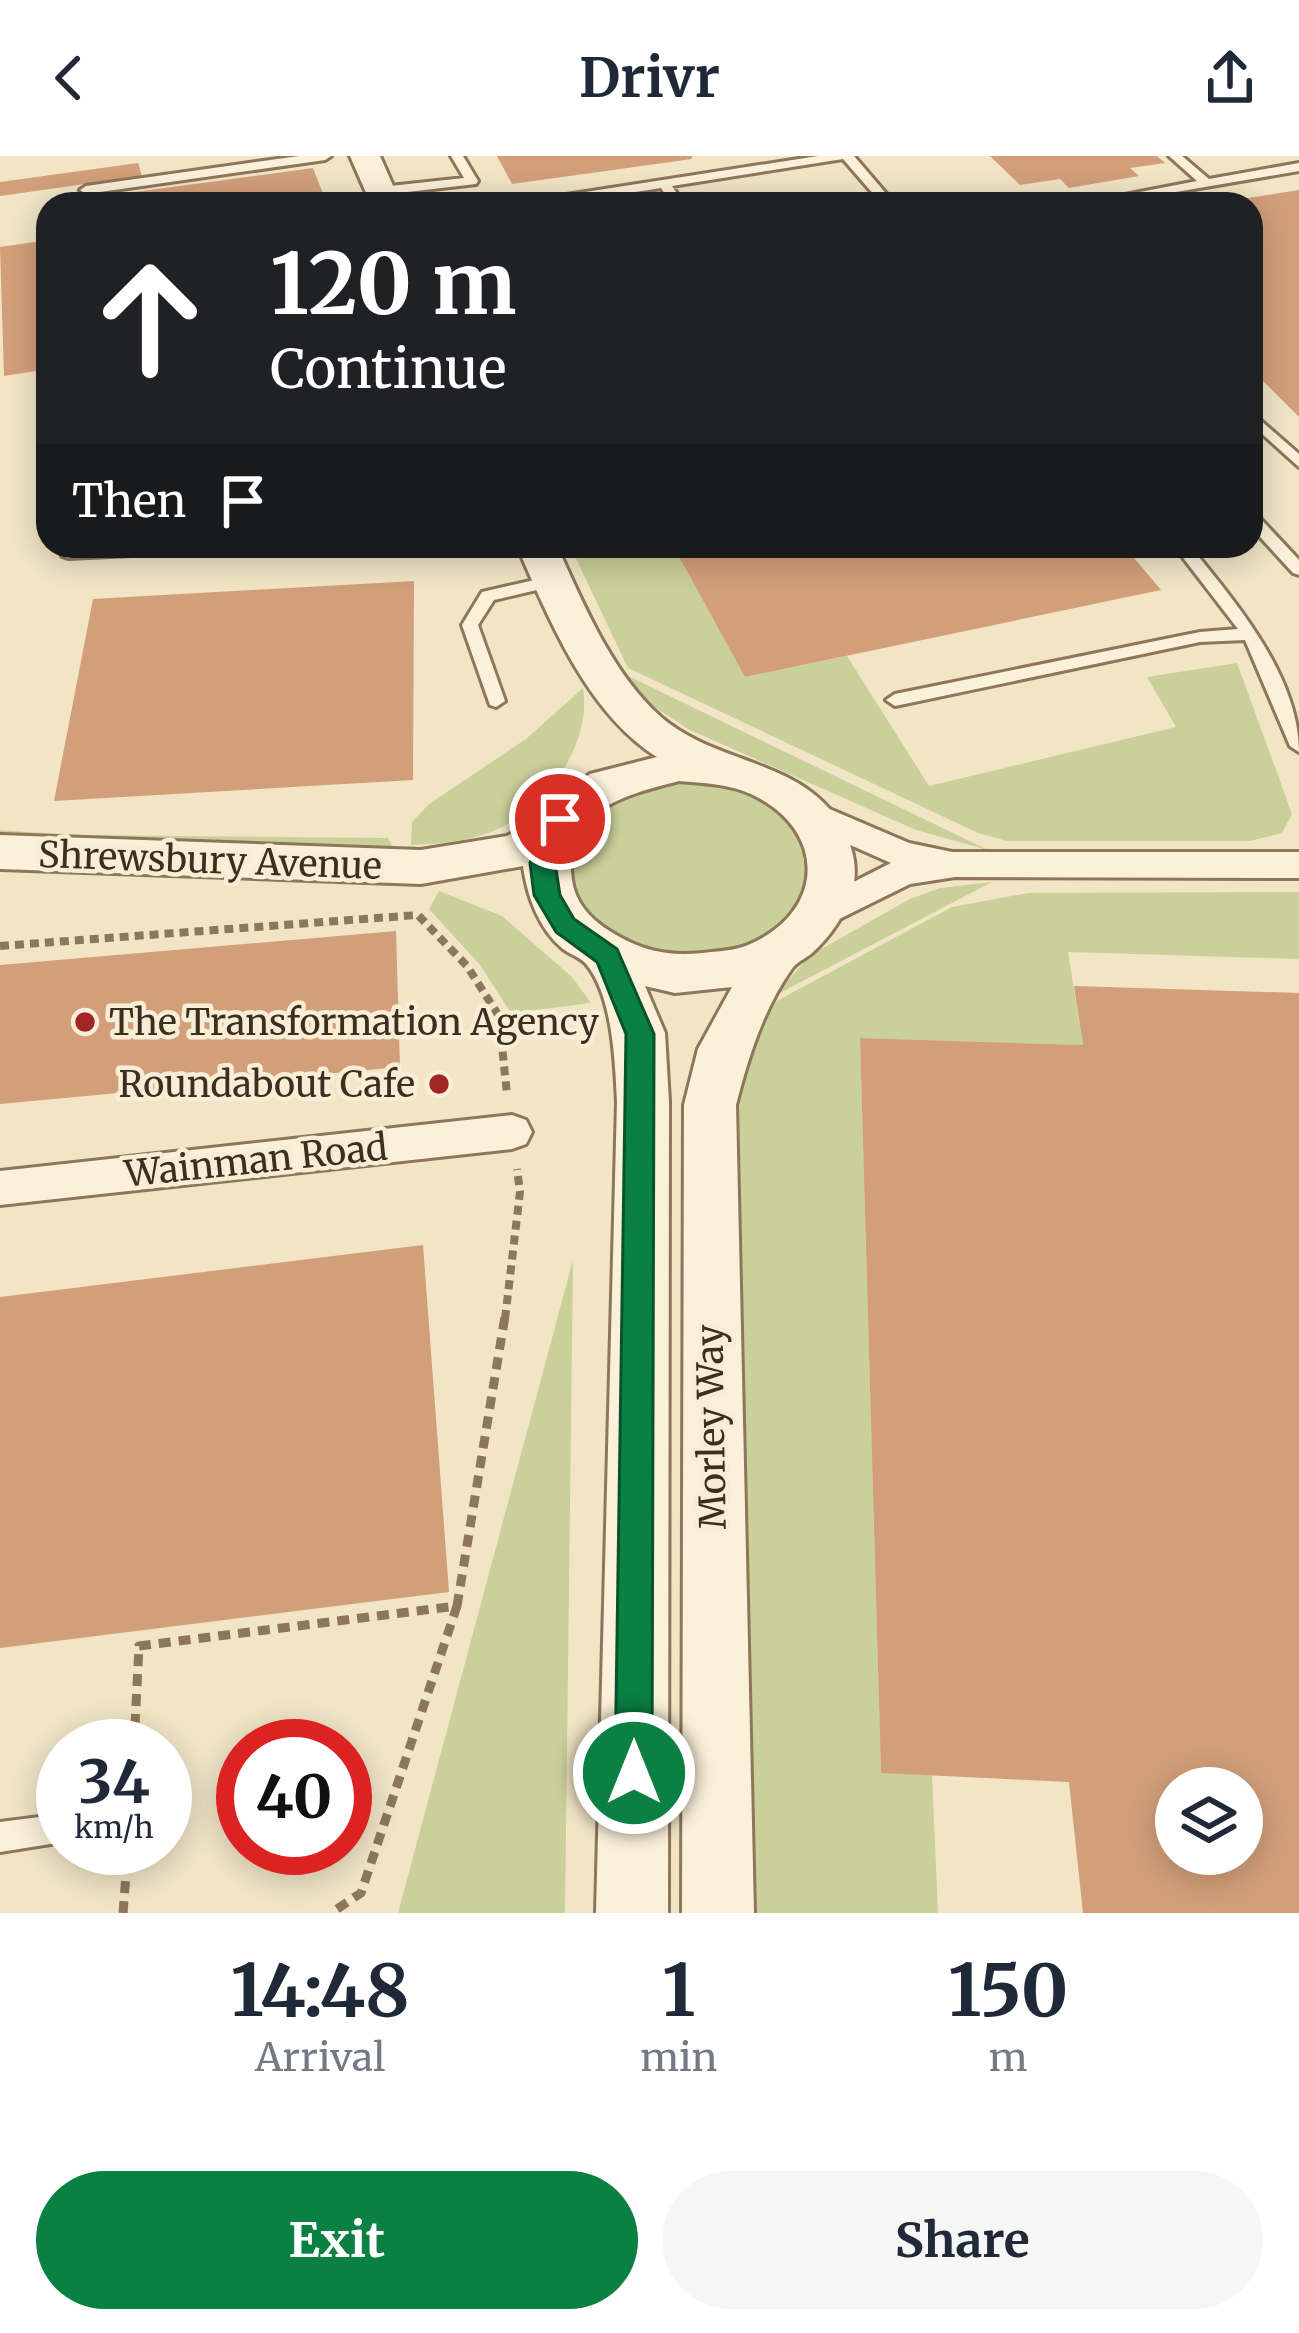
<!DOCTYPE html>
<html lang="en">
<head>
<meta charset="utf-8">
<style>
	body { margin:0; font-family:Merriweather,serif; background:#f6f6f7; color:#1f2937; height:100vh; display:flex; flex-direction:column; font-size:45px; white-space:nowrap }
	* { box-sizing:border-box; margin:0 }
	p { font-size:39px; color:#747a83 }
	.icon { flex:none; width:66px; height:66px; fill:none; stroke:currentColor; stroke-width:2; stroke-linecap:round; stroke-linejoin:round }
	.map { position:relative; height:1757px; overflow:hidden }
	.side { display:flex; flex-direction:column; background:#fff; flex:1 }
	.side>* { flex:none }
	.banner { position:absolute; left:36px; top:36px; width:1227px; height:366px; border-radius:36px; box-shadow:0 6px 30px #0003; background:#202124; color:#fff; overflow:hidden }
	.controls { position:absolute; left:1155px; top:1611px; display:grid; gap:24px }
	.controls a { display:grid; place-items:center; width:108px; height:108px; border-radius:50%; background:#fff; box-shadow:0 6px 30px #0003; font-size:60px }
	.speed { position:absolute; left:36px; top:1563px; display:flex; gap:24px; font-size:60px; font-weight:700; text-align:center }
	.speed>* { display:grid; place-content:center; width:156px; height:156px; border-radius:50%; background:#fff; box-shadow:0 6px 30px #0003; line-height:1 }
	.speed small { font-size:30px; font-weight:400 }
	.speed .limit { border:18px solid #d22; background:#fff; color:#111 }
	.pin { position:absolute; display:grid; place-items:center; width:102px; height:102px; color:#fff; margin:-51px; border:6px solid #fff; border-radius:50%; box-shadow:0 3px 12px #0007 }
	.me { position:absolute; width:132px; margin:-66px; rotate:0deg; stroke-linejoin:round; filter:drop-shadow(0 0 9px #0008) }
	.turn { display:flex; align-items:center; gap:42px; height:252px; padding:0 36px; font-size:54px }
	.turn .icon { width:156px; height:156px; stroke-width:2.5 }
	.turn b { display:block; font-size:84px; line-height:102px }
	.then { display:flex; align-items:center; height:114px; padding:0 36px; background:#0003; gap:24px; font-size:45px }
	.eta { display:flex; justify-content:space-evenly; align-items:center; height:204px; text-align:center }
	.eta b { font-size:72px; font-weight:700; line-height:84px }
	.primary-button { display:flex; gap:24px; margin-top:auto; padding:24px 36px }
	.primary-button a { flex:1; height:138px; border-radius:72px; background:#0b8043; color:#fff; font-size:48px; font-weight:700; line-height:138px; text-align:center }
	.primary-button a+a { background:#f6f6f7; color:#1f2937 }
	header { display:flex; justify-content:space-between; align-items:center; height:156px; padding:0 36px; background:#fff; font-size:54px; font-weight:700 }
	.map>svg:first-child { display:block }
	.green { fill:#cad099 }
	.building { fill:#d29f7a; fill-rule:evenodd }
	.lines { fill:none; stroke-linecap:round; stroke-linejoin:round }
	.service-casing { stroke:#8e765a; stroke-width:6 }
	.minor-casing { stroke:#8e765a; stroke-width:6 }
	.tertiary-casing { stroke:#8e765a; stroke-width:6 }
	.path-far1 { stroke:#8e765a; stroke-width:8; stroke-dasharray:9 6; stroke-linecap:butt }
	.path { stroke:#8e765a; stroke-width:9; stroke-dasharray:12 8; stroke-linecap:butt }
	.service { fill:#fbf1da; fill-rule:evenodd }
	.minor { fill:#fbf1da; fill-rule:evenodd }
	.tertiary { fill:#fbf1da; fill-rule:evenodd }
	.route { fill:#0b8043; stroke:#07532c; stroke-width:3 }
	.poi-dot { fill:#a12626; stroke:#f8eed6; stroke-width:4.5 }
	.labels { text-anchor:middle; stroke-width:9; stroke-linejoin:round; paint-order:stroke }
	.street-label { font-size:36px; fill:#3d2e1f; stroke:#f8eed6 }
	.poi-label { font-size:36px; fill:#3d2e1f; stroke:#f8eed6; text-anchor:start }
</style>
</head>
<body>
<header><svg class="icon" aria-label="back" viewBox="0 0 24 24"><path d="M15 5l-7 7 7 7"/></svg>Drivr<svg class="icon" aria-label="share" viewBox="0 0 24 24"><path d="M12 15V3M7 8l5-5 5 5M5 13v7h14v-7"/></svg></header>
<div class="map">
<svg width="1299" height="1757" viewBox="0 0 1299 1757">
	<rect width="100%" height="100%" fill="#f1e5c6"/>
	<path class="green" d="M 570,390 L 673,390 L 745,521 L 847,500 L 929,630 L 1176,571 L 1147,521 L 1237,507 L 1292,658 L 1282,677 L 1250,685 L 1007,685 L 978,677 L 628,512 Z
		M 622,517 L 988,694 L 916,674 L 688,573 L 644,544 Z
		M 583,532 C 593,591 541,660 485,678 C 461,686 436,688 411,689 L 412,666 L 429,648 L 526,583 Z
		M 673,624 C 857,628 844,806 679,798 C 653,797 621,790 600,773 C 587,762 577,743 566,729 L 571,680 L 610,642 Z
		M 0,674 L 71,679 L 388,682 L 393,692 L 0,686 Z
		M 992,726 L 776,839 L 809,800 L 910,743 L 940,732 Z
		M 439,735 L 502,760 L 572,821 L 591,847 L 511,857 L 480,809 L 429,753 Z
		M 1299,736 L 1299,803 L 1068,796 L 1083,889 L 860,882 L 881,1616 L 932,1619 L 938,1757 L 741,1757 L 731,929 L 773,847 L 952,751 L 1028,737 Z
		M 573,1104 L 565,1757 L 398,1757 Z"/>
	<path class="building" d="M 497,0 L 692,0 L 692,3 L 512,28 Z
		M 990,0 L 1157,0 L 1165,7 L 1130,12 L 1139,20 L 1069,32 L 1060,23 L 1020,29 Z
		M 138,7 L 142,20 L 0,40 L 0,26 Z
		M 313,12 L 327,48 L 68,48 L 68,45 Z
		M 1299,34 L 1299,261 L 1251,213 L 1251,48 L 1230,45 Z
		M 48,84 L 48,213 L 4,220 L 0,91 Z
		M 673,390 L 1124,390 L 1161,434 L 745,521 Z
		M 414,425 L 413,624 L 54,645 L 93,443 Z
		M 396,775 L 400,911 L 0,948 L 0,809 Z
		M 1074,830 L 1299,837 L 1299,1757 L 1083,1757 L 1069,1626 L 881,1617 L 860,882 L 1083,889 ZM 1176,1632 L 1242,1632 L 1242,1698 L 1176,1698 Z
		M 423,1089 L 449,1436 L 0,1492 L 0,1141 Z"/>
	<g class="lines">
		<g class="service-casing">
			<path id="service" d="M 299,0 L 331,0 L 325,4 L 86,38 L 80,34 L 86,30 Z
				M 451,0 L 463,0 L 478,25 L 476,28 L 381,39 L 375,35 L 381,31 L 464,22 Z
				M 818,0 L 854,0 L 895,48 L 882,48 L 843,3 L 672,30 L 684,48 L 672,48 L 661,32 L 558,48 L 528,48 L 534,44 Z
				M 1169,0 L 1182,0 L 1209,23 L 1299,7 L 1299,15 L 1106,48 L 1078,48 L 1197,25 Z
				M 1251,256 L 1299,298 L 1299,311 L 1251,268 Z
				M 1251,357 L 1257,359 L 1299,404 L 1299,419 L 1293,417 L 1251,371 Z
				M 59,390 L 75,392 L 224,390 L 216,395 L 68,402 L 62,400 Z
				M 1174,390 L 1190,390 C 1236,447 1299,520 1299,596 L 1290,590 L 1245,484 L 1200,486 L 895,550 L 886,544 L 895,538 L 1200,476 L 1238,473 Z
				M 552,420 L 558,421 L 558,429 L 494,444 L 478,469 L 505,545 L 496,551 L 490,549 L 462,469 L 482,436 Z
				M 63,1658 L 63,1686 L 0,1696 L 0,1666 Z"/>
		</g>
		<g class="minor-casing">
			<path id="minor" d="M 806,643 L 909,687 L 952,696 L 1299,696 L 1299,722 L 955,721 L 910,728 L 819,773 L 806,770 L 801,760 L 806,750 L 891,707 L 794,664 L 789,655 L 794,646 Z
				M 512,959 L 526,964 L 532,976 L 526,988 L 512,993 L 0,1049 L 0,1015 Z"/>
		</g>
		<g class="tertiary-casing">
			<path id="tertiary" d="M 350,0 L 380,0 L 401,48 L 371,48 Z
				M 517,390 L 557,390 C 583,448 613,519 661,561 C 719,611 805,602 844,674 C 854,695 858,714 852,736 C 846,758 829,782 812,797 C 805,803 796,806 791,814 C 763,854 748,902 736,949 L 754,1757 L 682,1757 L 684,949 L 698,893 L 732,831 L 675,837 L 645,830 L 665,877 L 669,946 L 668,1757 L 596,1757 L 617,946 C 615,907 613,841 587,809 C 582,802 570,798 563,793 C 539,773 527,740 523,710 L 421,728 L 0,713 L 0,679 L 421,694 L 507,680 L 538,664 L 546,649 L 590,618 L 657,601 C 587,557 549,463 517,390 ZM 679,625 C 703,627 729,628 751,638 C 828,674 826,756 748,789 C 734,795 718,795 703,797 C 666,801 639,794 608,774 C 589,762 575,745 572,724 C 562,654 625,639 679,625 Z"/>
		</g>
		<path class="path-far1" d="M 0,790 L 418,759 L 467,810 L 499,860 L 507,939
			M 505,1163 L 520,1036 L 517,1013"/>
		<path class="path" d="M 457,1450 L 505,1160
			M 134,1590 L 139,1490 L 457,1450 L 361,1737 L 331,1757
			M 123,1757 L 128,1692"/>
		<use href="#service" class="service"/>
		<use href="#minor" class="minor"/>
		<use href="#tertiary" class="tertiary"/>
	</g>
	<path class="route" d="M 560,654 L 572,663 L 555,707 L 560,739 L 574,763 L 617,793 L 654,878 L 652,1617 L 647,1630 L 634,1636 L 621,1630 L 615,1617 L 626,878 L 597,806 L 556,776 L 534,739 L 530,707 L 548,663 Z"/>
	<g class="poi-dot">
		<circle cx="85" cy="866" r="12"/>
		<circle cx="439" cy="928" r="12"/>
	</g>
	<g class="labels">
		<g class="street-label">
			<text transform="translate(210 704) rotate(2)" y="13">Shrewsbury Avenue</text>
			<text transform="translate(256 1004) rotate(-6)" y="13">Wainman Road</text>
			<text transform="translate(711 1271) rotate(-91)" y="13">Morley Way</text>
		</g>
		<g class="poi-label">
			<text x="109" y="879">The Transformation Agency</text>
			<text x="415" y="941" text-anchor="end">Roundabout Cafe</text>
		</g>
	</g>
</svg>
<div class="controls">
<a><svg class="icon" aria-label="layers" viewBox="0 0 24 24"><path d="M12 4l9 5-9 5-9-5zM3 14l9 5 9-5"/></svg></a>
</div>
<div class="speed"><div>34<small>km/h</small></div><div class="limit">40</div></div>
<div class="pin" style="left:560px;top:663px;background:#d93025"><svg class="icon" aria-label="arrive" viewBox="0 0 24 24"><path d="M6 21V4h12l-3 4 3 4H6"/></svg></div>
<svg class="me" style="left:634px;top:1617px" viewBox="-20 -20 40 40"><circle r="17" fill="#0b8043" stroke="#fff" stroke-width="3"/><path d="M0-11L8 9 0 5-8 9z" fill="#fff"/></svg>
<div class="banner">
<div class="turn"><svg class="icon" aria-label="ahead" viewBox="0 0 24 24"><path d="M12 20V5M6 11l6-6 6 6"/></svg><div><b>120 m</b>Continue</div></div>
<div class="then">Then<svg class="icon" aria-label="arrive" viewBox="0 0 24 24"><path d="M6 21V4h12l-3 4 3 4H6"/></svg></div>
</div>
</div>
<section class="side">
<div class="eta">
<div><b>14:48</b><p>Arrival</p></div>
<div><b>1</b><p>min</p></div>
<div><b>150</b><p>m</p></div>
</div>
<div class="primary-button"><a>Exit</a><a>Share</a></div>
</section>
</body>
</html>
